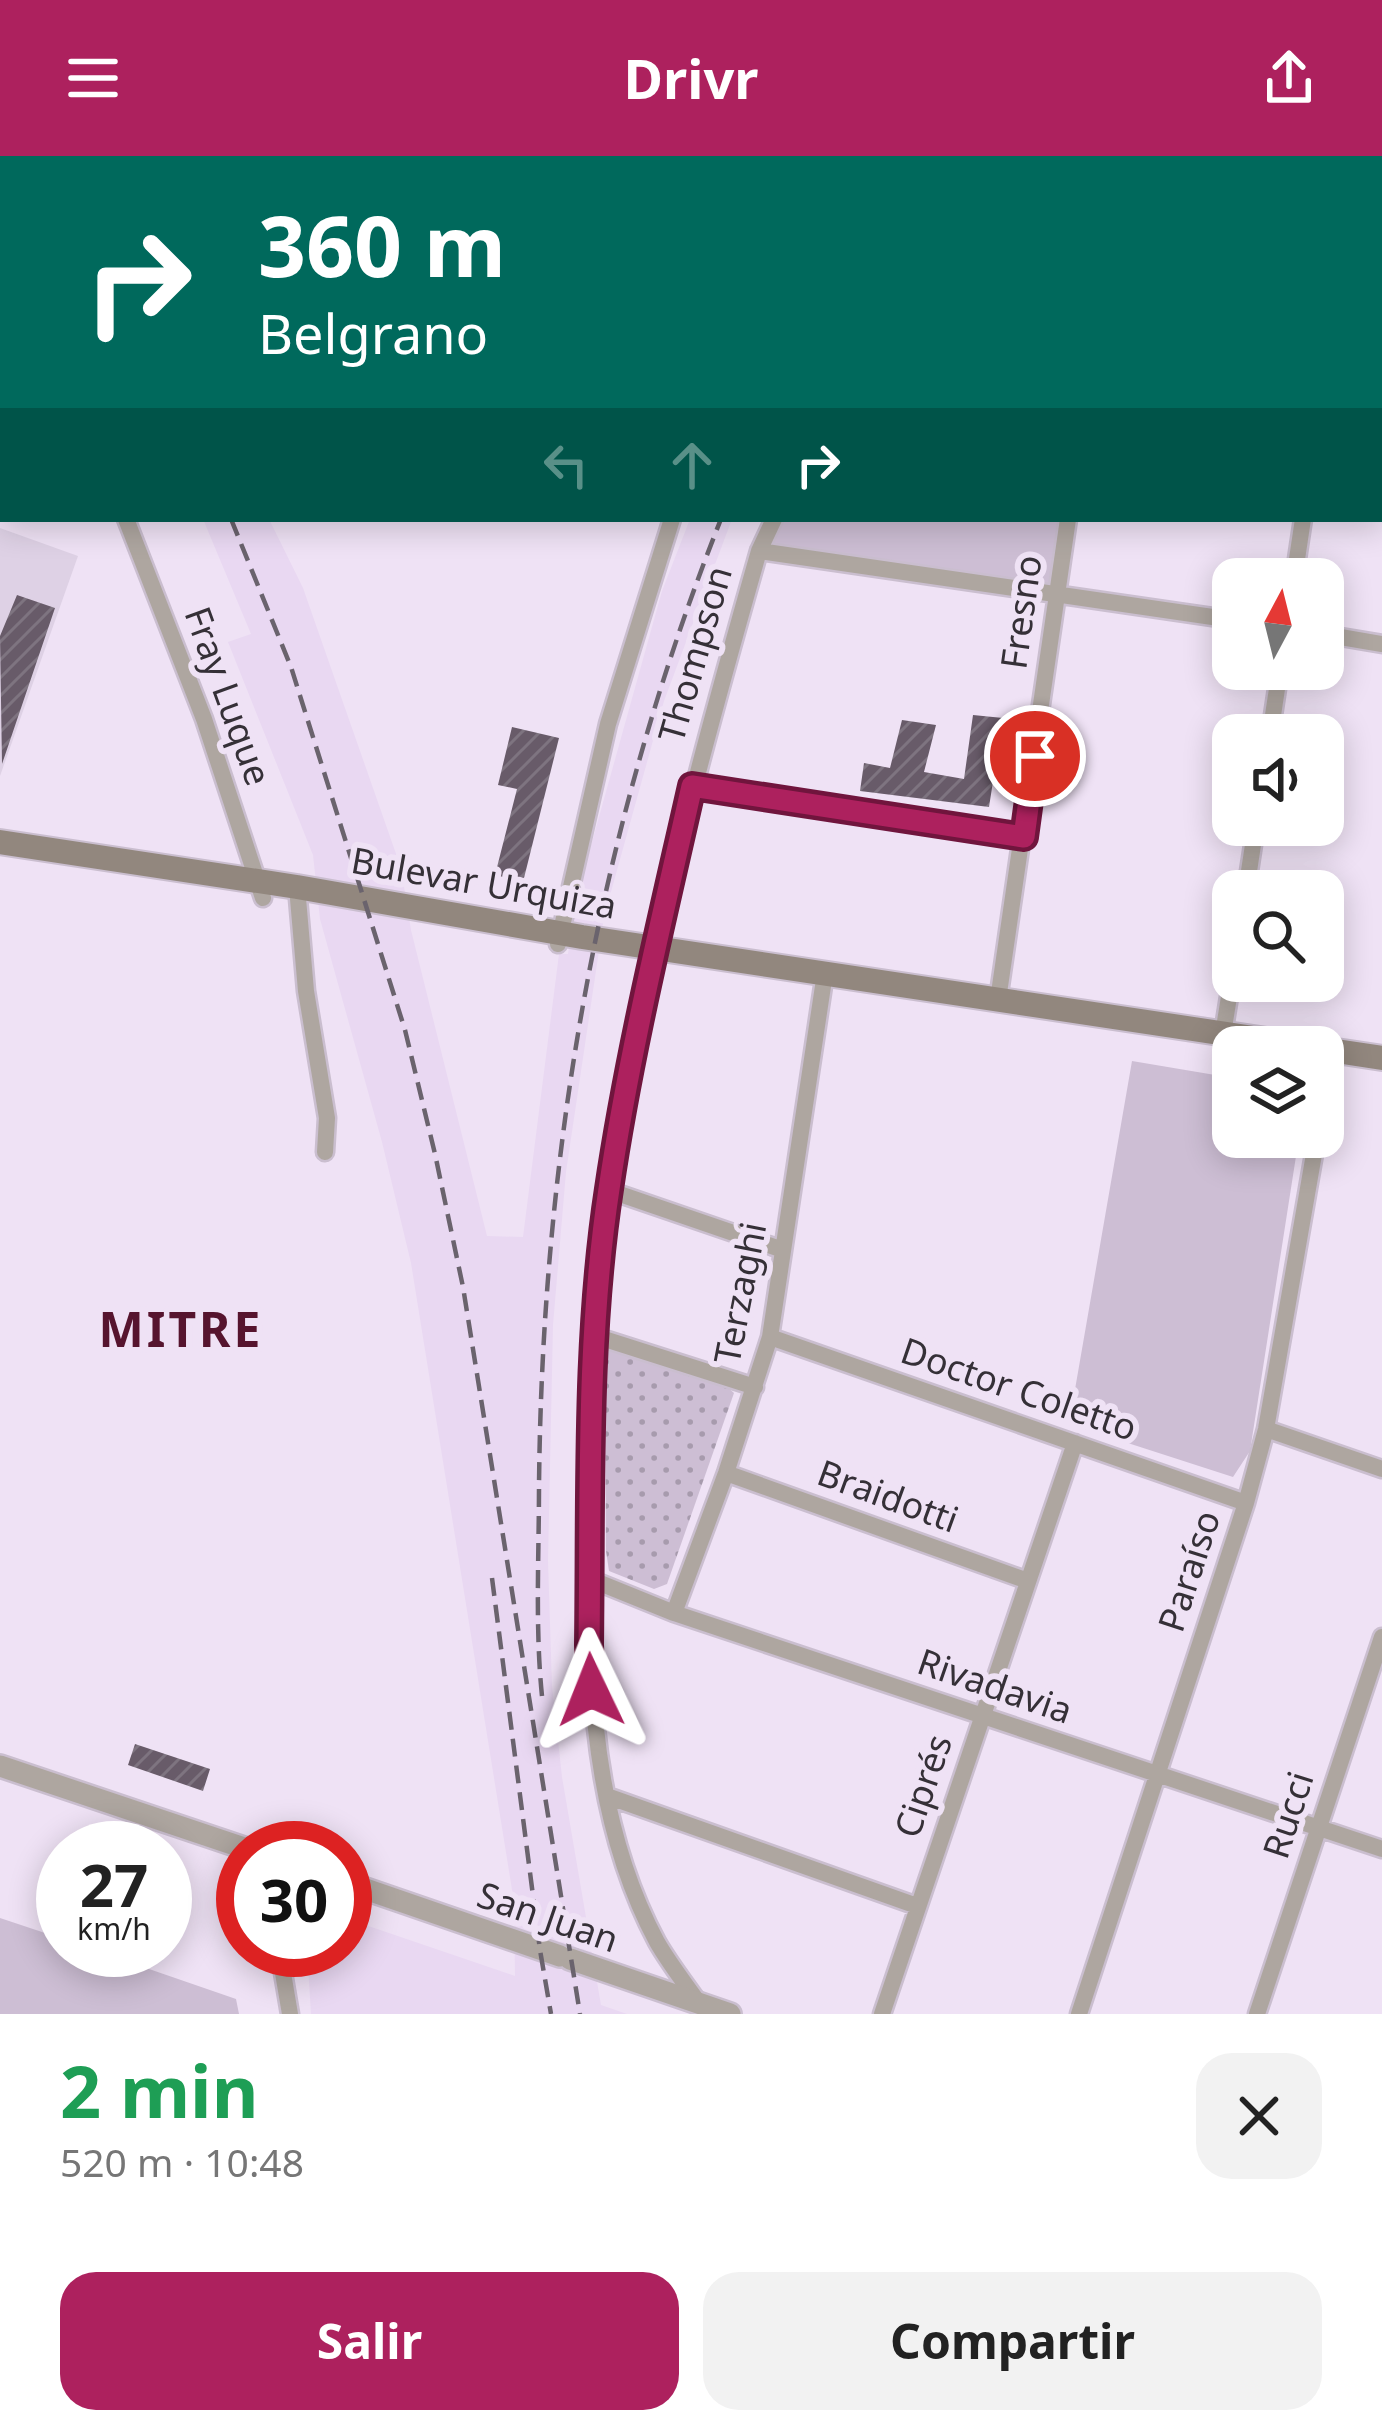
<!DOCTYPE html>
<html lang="es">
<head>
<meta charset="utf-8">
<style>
	body { margin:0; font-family:"Noto Sans",sans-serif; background:#f2f2f2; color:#222; height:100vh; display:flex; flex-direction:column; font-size:45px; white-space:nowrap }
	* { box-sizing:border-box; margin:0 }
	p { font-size:39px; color:#767676 }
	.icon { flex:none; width:66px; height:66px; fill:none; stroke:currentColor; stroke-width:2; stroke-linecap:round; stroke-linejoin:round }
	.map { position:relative; height:1858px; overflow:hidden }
	.sheet { display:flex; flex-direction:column; background:#fff; flex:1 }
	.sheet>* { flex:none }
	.hud { position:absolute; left:0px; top:0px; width:1383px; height:366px; box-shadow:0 6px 30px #0003; background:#00695c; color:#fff; overflow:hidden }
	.needle { width:78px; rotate:7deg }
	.fabs { position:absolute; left:1212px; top:402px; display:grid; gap:24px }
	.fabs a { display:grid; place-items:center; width:132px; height:132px; border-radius:24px; background:#fff; box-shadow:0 6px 30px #0003; font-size:60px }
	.speed { position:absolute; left:36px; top:1665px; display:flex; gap:24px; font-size:60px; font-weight:700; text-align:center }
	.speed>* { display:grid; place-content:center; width:156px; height:156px; border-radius:50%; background:#fff; box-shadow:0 6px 30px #0003; line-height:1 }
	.speed small { font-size:30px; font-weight:400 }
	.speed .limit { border:18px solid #d22; background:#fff; color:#111 }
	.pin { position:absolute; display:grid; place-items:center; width:102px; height:102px; color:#fff; margin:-51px; border:6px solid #fff; border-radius:50%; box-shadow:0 3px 12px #0007 }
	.me { position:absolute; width:132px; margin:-66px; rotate:358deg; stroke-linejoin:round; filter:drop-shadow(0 0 9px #0008) }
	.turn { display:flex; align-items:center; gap:42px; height:252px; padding:0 60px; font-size:54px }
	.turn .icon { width:156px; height:156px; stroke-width:2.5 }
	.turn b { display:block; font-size:84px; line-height:102px }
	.lanes { display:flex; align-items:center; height:114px; padding:0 60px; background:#0003; justify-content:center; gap:60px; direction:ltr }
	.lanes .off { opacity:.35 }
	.round { display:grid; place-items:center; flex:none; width:126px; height:126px; border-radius:36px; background:#f2f2f2 }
	.head { display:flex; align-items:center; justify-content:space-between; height:204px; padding:0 60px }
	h1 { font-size:72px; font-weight:700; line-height:90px; color:#1e9e55 }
	.action { display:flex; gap:24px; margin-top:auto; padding:24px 60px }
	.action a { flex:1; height:138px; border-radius:36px; background:#ad215e; color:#fff; font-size:48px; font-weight:700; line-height:138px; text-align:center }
	.action a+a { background:#f2f2f2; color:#222 }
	header { display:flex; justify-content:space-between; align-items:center; height:156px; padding:0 60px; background:#ad215e; color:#fff; font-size:54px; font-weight:700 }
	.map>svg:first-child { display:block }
	.built { fill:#e9d8f2 }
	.industrial { fill:#ded1e5 }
	.grass { fill:#cdbed4 }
	.park { fill:url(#park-dots) }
	.building { fill:url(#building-hatch) }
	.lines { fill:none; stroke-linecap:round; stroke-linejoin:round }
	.minor-casing { stroke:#cabecf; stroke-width:21 }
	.tertiary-casing { stroke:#cabecf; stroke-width:26 }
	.secondary-casing { stroke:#cabecf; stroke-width:28 }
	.minor { stroke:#aea6a0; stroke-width:16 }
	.tertiary { stroke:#aea6a0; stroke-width:21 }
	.secondary { stroke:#92877e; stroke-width:24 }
	.rail { stroke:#6a636d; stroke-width:4.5; stroke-dasharray:18 9; stroke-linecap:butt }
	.route-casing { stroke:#70153d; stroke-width:30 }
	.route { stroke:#ad215e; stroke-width:21 }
	.labels { text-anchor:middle; stroke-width:12; stroke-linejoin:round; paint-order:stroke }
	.street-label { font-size:36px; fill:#353037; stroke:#efe2f5 }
	.district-label { font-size:48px; font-weight:bold; letter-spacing:3px; fill:#56142e; stroke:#efe2f5 }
</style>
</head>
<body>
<header><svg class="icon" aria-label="menu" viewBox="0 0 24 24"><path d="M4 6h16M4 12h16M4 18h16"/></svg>Drivr<svg class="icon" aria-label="share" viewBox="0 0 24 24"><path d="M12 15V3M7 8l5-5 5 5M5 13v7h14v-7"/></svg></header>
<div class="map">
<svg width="1382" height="1858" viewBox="0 0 1382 1858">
	<defs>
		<pattern id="park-dots" width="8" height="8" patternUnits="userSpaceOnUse" patternTransform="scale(3)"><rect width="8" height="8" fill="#cdbed4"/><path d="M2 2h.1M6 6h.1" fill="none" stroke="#a79bad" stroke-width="1.8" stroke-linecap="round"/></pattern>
		<pattern id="building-hatch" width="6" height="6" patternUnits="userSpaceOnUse" patternTransform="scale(3)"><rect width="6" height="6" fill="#685b69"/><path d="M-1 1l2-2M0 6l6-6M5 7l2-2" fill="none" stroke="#7e7480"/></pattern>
	</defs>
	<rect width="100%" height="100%" fill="#efe2f5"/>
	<path class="built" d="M 203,363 L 269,363 L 303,432 L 401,712 L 411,774 L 487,1080 L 523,1081 L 559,798 L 568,798 L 575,747 L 662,435 L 690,363 L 732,363 L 664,545 L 604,761 L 566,1016 L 553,1169 L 548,1405 L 552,1530 L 562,1621 L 601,1849 L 627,1858 L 311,1858 L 307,1794 L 345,1794 L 345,1762 L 515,1820 L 514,1746 L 411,1107 L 382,986 L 320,763 L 313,699 L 228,486 L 251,478 Z"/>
	<path class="industrial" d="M 0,372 L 78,400 L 0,620 Z"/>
	<path class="grass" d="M 774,363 L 1068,363 L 1057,438 L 759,395 Z
		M 1132,905 L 1233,922 L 1233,981 L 1299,981 L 1250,1295 L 1233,1321 L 1069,1268 Z
		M 0,1762 L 63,1783 L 63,1794 L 94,1794 L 236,1843 L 239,1858 L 0,1858 Z"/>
	<path class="park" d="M 614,1194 L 726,1230 L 734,1237 L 667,1428 L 654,1433 L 609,1415 L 606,1395 L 605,1196 Z"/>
	<path class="building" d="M 17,439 L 55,452 L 2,608 L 0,480 Z
		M 973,559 L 1003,562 L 989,651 L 860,635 L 864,607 L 890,612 L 902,564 L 936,569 L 924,616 L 964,623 Z
		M 512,571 L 559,582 L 523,726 L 495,719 L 517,633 L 498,629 Z
		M 135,1588 L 210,1613 L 203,1635 L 128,1609 Z"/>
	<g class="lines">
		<g class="minor-casing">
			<path id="minor" d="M 234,0 L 234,3
				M 281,0 L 281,3
				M 478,0 L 480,3
				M 506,0 L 507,3
				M 1285,0 L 1287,3
				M 664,3 L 666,0
				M 846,3 L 848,0
				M 963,3 L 964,0
				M 0,141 L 3,142
				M 1380,187 L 1382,192
				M 126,363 L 204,563 L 263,742
				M 759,395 L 1233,464
				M 1294,423 L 1303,363
				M 1323,478 L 1382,488
				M 1270,579 L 1280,513
				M 692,630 L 1024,681
				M 297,731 L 306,835 L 327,962 L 325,996
				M 1246,735 L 1256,669
				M 558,788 L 608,568 L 672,363
				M 998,844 L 1068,363
				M 1223,878 L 1233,816
				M 1323,944 L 1332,894
				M 608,1034 L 783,1094
				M 595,1180 L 755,1231
				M 770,1181 L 1246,1347
				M 1266,1273 L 1382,1313
				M 726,1317 L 1028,1425
				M 590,1423 L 674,1457 L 1382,1693
				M 674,1457 L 726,1317 L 770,1181 L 825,817
				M 607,1640 L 917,1750
				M 285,1794 L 283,1817 L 290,1858
				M 698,1846 C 684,1826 669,1807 657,1786 C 584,1650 588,1490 591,1341 C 593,1238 593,1134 609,1032 C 642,816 699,605 759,395 L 774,363
				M 882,1858 L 1075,1287
				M 1079,1858 L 1246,1347 L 1266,1273 L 1317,981
				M 1257,1858 L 1382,1481"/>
		</g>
		<g class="tertiary-casing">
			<path id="tertiary" d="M 0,1610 L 244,1692
				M 345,1726 L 560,1800
				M 570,1803 L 730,1858"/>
		</g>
		<g class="secondary-casing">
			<path id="secondary" d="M 0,686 L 297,731 L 582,781 L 1313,891
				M 1323,893 L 1382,902"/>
		</g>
		<use href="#minor" class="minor"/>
		<use href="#tertiary" class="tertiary"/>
		<use href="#secondary" class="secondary"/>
		<path class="rail" d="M 52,0 L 54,3
			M 1357,0 L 1358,3
			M 905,3 L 907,0
			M 1380,49 L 1382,53
			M 231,363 L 291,511 L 405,874 L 435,998 L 463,1131 L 580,1858
			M 492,1422 L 540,1794 L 551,1858
			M 542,1540 C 535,1471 539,1400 539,1331 C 542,998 598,672 721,363"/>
	</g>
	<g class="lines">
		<g class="route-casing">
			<path id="route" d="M 591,1534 L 589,1489 C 591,1338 586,1183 609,1033 C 629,897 662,763 692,630 L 1024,681 L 1035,600"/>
		</g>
		<use href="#route" class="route"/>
	</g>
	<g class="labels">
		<g class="street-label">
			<text transform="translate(1021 456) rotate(-82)" y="13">Fresno</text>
			<text transform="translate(695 498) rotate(-74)" y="13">Thompson</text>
			<text transform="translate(228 540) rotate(70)" y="13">Fray Luque</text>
			<text transform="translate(484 727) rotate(10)" y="13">Bulevar Urquiza</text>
			<text transform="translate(740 1137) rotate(-79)" y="13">Terzaghi</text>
			<text transform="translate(1019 1233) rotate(19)" y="13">Doctor Coletto</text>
			<text transform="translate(888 1340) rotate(20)" y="13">Braidotti</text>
			<text transform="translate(1189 1415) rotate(-72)" y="13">Paraíso</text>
			<text transform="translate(995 1530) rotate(19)" y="13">Rivadavia</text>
			<text transform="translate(923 1630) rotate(-71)" y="13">Ciprés</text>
			<text transform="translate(1288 1659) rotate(-72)" y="13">Rucci</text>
			<text transform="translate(548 1761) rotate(19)" y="13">San Juan</text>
		</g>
		<g class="district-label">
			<text x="181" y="1191">MITRE</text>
		</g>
	</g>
</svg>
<div class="fabs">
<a><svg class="needle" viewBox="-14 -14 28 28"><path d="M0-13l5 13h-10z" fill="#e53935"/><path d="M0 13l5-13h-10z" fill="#767676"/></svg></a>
<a><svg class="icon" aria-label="sound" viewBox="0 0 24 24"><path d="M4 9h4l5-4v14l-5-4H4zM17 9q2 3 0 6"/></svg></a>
<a><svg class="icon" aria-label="search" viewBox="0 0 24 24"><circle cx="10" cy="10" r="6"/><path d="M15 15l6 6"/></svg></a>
<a><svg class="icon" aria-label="layers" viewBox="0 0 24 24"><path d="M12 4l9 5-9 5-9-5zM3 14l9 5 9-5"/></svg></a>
</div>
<div class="speed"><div>27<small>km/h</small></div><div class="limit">30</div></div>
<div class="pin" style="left:1035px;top:600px;background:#d93025"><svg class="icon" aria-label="arrive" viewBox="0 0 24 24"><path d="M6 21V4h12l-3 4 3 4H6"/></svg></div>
<svg class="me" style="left:591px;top:1534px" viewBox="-20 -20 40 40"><path d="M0-17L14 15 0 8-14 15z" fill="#ad215e" stroke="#fff" stroke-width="4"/></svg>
<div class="hud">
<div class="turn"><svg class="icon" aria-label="right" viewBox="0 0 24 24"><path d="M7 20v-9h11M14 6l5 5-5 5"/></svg><div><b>360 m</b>Belgrano</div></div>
<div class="lanes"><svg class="icon off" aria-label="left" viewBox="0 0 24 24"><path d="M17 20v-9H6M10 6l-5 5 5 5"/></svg><svg class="icon off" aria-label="ahead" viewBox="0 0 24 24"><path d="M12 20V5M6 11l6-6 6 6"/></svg><svg class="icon" aria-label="right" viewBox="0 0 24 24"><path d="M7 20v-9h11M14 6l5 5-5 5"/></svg></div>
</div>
</div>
<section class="sheet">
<div class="head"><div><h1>2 min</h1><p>520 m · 10:48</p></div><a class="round"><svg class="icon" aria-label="close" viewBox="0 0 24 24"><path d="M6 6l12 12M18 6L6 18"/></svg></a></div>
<div class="action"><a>Salir</a><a>Compartir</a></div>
</section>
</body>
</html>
